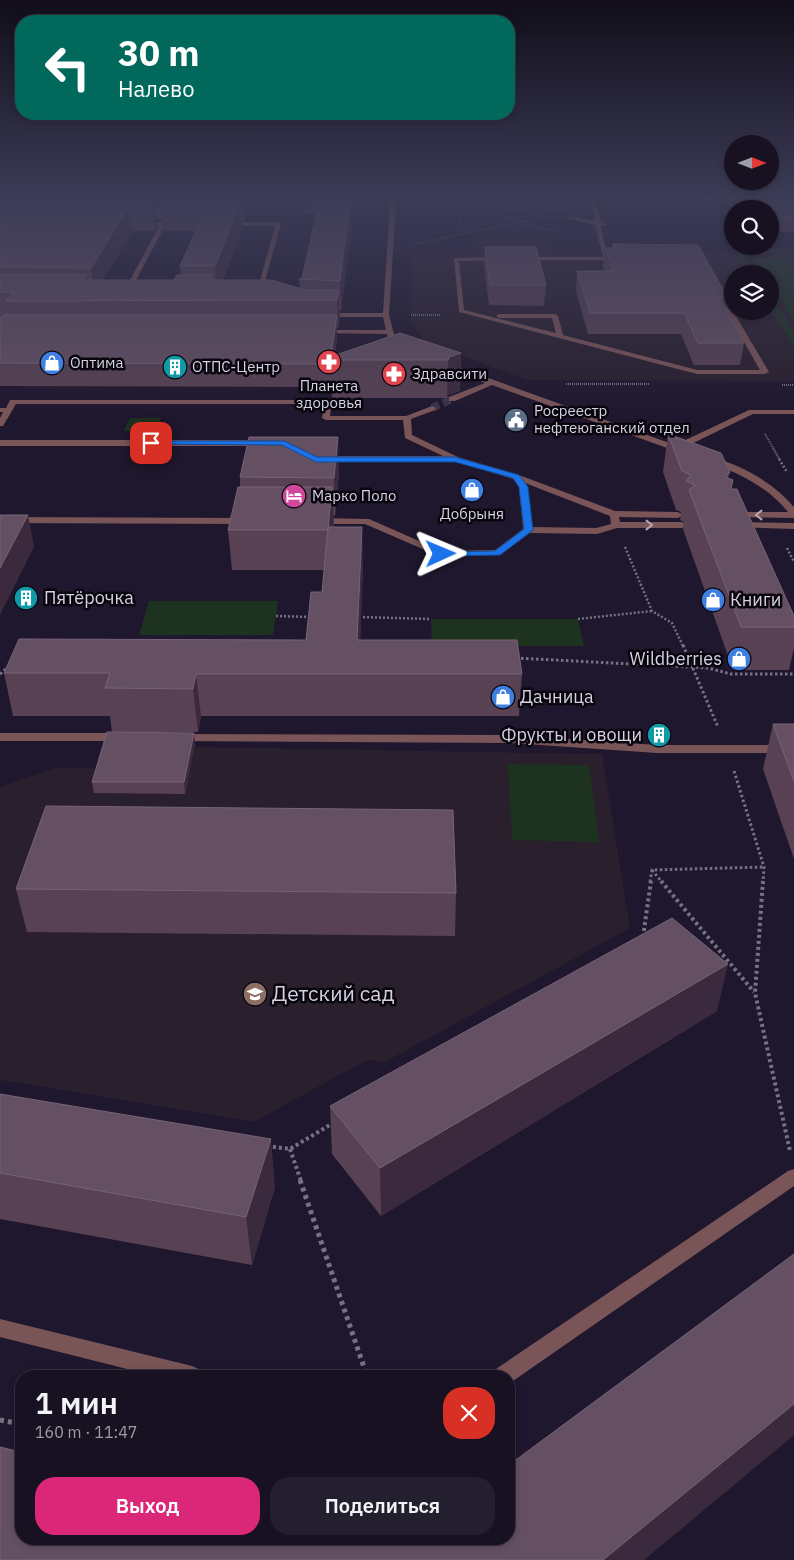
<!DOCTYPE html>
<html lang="ru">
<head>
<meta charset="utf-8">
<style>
	body { margin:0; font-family:"IBM Plex Sans",sans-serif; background:#241f2f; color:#f1f3f6; height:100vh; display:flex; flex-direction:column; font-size:19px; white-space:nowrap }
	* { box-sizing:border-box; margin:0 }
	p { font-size:16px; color:#9e9da5 }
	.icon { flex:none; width:28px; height:28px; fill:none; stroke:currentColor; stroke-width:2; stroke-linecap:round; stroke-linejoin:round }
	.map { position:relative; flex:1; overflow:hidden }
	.drawer { position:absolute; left:15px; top:1370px; width:500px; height:175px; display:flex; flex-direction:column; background:#171122; border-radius:20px; box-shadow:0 2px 8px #0003,0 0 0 1px #363140 }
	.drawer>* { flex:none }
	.banner { position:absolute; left:15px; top:15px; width:500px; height:105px; border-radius:20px; box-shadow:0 2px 8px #0003,0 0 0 1px #363140; background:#00695c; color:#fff; overflow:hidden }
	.needle { width:32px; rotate:90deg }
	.controls { position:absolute; left:724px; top:135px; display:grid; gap:10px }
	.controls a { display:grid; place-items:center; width:55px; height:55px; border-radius:50%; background:#171122; box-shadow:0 2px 8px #0003,0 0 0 1px #363140; font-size:25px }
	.pin { position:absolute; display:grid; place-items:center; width:42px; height:42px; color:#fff; margin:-21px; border-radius:10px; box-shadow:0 2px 8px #0006 }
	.me { position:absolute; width:55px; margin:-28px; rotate:89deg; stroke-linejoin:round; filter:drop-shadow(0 0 4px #0008) }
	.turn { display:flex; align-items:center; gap:18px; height:105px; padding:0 20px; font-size:22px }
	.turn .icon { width:65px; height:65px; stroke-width:2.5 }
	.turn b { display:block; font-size:35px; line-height:42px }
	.round { display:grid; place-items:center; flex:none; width:52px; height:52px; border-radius:20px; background:#241f2f }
	.headline { display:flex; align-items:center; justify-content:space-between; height:85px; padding:0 20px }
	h1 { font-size:30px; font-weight:600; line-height:38px }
	.cta { display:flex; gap:10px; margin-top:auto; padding:10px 20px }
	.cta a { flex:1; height:58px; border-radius:20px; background:#db2777; color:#fff; font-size:20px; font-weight:600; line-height:58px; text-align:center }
	.cta a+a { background:#241f2f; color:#f1f3f6 }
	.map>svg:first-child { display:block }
	.education { fill:#291f2d; fill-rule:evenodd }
	.green { fill:#1e331f }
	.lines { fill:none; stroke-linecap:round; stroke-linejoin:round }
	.minor-tunnel { stroke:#3a3348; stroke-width:8; stroke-dasharray:8 4; stroke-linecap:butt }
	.path-far5 { stroke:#777184; stroke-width:1; stroke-dasharray:1 1; stroke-linecap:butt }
	.path-far4 { stroke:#777184; stroke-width:2; stroke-dasharray:1 1; stroke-linecap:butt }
	.path-far3 { stroke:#777184; stroke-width:2.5; stroke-dasharray:2 2; stroke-linecap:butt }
	.path-far2 { stroke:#777184; stroke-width:3; stroke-dasharray:2.5 2.5; stroke-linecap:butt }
	.path-far1 { stroke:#777184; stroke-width:4; stroke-dasharray:3 3; stroke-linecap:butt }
	.path { stroke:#777184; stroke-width:5; stroke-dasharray:4 4; stroke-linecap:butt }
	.minor { fill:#7a5557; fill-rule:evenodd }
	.major { fill:#d98d92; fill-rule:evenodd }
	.wall { fill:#574153; fill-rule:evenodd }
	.shaded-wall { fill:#3b2a3d }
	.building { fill:#645062; stroke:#766476 }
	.oneway { stroke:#b5a6b0 }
	.route { fill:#1a73e8; stroke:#114b97 }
	.labels { text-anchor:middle; stroke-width:5; stroke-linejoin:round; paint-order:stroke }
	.far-poi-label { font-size:15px; fill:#d5d1e0; stroke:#08050e; text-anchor:start }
	.poi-label { font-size:18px; fill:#d5d1e0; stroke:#08050e; text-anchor:start }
	.near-poi-label { font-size:21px; fill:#d5d1e0; stroke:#08050e; text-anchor:start }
</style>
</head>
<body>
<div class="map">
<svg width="794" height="1560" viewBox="0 0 794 1560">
	<rect width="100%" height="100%" fill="#1f172d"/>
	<path class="education" d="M 475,234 L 549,234 L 556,251 L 738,251 L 794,248 L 794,381 L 527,380 L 425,342 L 411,322 L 412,251 L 478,251 ZM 732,274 L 770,274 L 770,311 L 732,311 Z
		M 195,747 L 602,754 L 630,928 L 385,1062 L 367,1060 L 254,1122 L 0,1080 L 0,787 L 54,768 L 190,769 Z"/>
	<path class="green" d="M 753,249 L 794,249 L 794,252 L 748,253 L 745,256 L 756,274 L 748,274 L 736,255 L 741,251 Z
		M 753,258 L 794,258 L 794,320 L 770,284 L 770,274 L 763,274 Z
		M 770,295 L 794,332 L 794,347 L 770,309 Z
		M 130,418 L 161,418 L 156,431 L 124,431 Z
		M 149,601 L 278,601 L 273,635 L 139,635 Z
		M 431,619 L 578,619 L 584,646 L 432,646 Z
		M 508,764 L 589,765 L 599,842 L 512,840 Z"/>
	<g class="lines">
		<path class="minor-tunnel" d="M 432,408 L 452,399"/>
		<path class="path-far5" d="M 278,201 L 307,201
			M 351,201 L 372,204
			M 417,204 L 546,206
			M 460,204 L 461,229 L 470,233
			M 551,208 L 570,210 L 576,215 L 556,219 L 537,214 L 540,210 Z
			M 508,209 L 525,209 L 534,214 L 515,219 L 497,214 L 499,210 Z
			M 518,224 L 553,230
			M 412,245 L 542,217"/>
		<path class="path-far4" d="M 411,315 L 440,315
			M 566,384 L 650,384
			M 782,385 L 794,385
			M 765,434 L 780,460"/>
		<path class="path-far3" d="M 779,459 L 787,472
			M 625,547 L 652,611 L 672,623 L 683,646
			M 787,548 L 794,562
			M 276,616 L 313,617
			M 359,617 L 431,619
			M 578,619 L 652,611"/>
		<path class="path-far2" d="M 683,645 L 718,727
			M 516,658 L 708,668 L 731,674 L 794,674
			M 0,674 L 8,667
			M 734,771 L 764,867 L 763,882
			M 652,870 L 662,882
			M 650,882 L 652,870 L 764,867"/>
		<path class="path-far1" d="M 661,881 L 754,992
			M 763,881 L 755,993 L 790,1151
			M 643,937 L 651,881
			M 267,1146 L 290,1149 L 333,1123
			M 290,1149 L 301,1181"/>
		<path class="path" d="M 300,1180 L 367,1376
			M 0,1420 L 21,1424"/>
		<path class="minor" d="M 394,197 L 399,197 L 396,204 L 389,315 L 395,338 L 407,347 L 400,349 L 389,341 L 387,334 L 319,333 L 319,331 L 321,330 L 386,330 L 383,317 L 323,317 L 320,315 L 323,313 L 383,313 L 390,204 Z
			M 590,197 L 595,197 L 601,222 L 608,225 L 601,226 L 608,260 L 522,260 L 524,257 L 603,257 L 595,225 L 568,218 L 571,216 L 595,221 Z
			M 140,222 L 180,222 L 183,224 L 165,226 L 128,295 L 125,297 L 122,295 L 159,226 L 138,225 Z
			M 278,222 L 281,224 L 261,295 L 256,296 L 275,226 L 225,226 L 222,224 L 225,222 Z
			M 502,257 L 504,260 L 459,261 L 464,310 L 556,333 L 552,318 L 499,318 L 496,316 L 499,314 L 555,314 L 558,316 L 563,335 L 697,370 L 760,370 L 715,291 L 718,289 L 721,291 L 769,372 L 765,374 L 697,374 L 459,312 L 454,258 Z
			M 443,364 L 449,364 L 675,445 L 749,410 L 794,410 L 794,414 L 753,414 L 683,448 L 685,450 L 681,453 L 492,385 L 455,401 L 449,401 L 449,397 L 485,383 L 443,368 Z
			M 10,400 L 328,400 L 332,402 L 330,416 L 406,416 L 432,406 L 436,408 L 435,410 L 411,419 L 412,435 L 458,457 L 519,475 L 615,511 L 678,512 L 683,515 L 678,518 L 619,517 L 620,522 L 682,522 L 687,525 L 682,528 L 617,528 L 597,534 L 530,533 L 500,555 L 441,557 L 365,524 L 317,524 L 312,521 L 317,518 L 369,519 L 442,551 L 495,550 L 523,529 L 519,487 L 513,479 L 453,461 L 323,462 L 319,459 L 323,456 L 443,456 L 405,438 L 403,420 L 326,420 L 322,418 L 324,404 L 16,404 L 3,426 L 0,426 L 0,418 L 3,412 L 0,412 L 0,408 L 6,408 ZM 525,483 L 610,516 L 611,524 L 596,528 L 532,527 L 527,487 Z
			M 0,440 L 262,440 L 266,443 L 262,446 L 0,446 Z
			M 712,457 C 743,466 774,483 794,507 L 794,518 L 729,517 L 727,515 L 732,512 L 788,512 C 768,487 739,473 709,462 L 708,460 Z
			M 0,517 L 247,518 L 252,521 L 247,524 L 0,523 Z
			M 736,522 L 794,523 L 794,529 L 733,527 L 733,523 Z
			M 0,733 L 122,733 L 128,737 L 122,741 L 0,741 Z
			M 177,734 L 511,735 L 657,745 L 794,745 L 794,753 L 657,753 L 511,743 L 173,741 L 171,738 Z
			M 794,1169 L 794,1186 L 510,1383 L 509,1376 L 493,1376 L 496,1369 L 788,1171 Z
			M 0,1319 L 192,1366 L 199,1369 L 202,1376 L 155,1376 L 0,1337 Z"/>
		<path class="major" d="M 561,197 L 674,197 L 757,199 L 754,201 Z"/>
	</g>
	<path class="wall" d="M 0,197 L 253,197 L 244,221 L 241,221 L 242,228 L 223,280 L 300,288 L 299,279 L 302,279 L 316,214 L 304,214 L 303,197 L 355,197 L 341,311 L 339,310 L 340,318 L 338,328 L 337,328 L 337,336 L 335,355 L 461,353 L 460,391 L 448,395 L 447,398 L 332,398 L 331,384 L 331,387 L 0,386 ZM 156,220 L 163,220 L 164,231 L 196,231 L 180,266 L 181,275 L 174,280 L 103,280 L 132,231 L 154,231 L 157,227 Z
		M 737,197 L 794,197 L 794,232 L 770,232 L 770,209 L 741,209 L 736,202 Z
		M 613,244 L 728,298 L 726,310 L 744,343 L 740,365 L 694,365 L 681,334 L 588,334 L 576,291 L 577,271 L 605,271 L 603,267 L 605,248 L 612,248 Z
		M 485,247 L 546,285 L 544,306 L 489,305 L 484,266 Z
		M 668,434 L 730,472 L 728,478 L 731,489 L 794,616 L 794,648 L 789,670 L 733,670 L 683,529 L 684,522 L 680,520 L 681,512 L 676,510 L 663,472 Z
		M 339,474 L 335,516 L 333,516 L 334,527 L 363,566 L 360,640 L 522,674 L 519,716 L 201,716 L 198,732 L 112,732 L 110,716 L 13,716 L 4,673 L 306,640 L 322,592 L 324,570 L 232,570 L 228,530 L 240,487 L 240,477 Z
		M 773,724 L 794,724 L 794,859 L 763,769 Z
		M 195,744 L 185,794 L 94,793 L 92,782 Z
		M 16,889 L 456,893 L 455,936 L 27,932 Z
		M 717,1011 L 381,1216 L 332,1154 L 330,1106 Z
		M 0,1094 L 275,1187 L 252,1265 L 0,1219 Z"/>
	<path class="shaded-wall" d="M 20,197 L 33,197 L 34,208 L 24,219 Z
		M 243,197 L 253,197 L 244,221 Z
		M 351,197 L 355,197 L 341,311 L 340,281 Z
		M 154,202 L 157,227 L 154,231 L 152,207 Z
		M 240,202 L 242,228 L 217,295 L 215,266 Z
		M 129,207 L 132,231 L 94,295 L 91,268 Z
		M 86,275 L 90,301 L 83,280 Z
		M 339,290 L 340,318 L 338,328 L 337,300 Z
		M 337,315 L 337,336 L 334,360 L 331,360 Z
		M 461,353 L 460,391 L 448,395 L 447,398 L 448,360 L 449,357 Z
		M 338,437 L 339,474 L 335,516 L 334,478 Z
		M 332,487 L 334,526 L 329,570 L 328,530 Z
		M 28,515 L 34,547 L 0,615 L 0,568 Z
		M 362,527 L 363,566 L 359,674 L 357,640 Z
		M 196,674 L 201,716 L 198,732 L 193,689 Z
		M 194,733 L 195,744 L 185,794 L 184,782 Z
		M 728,964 L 717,1011 L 381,1216 L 380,1168 Z
		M 271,1139 L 275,1187 L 252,1265 L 246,1217 Z
		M 794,1404 L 794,1435 L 644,1560 L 603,1560 Z"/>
	<path class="building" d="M 320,197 L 351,197 L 340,281 L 299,279 L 302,279 Z
		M 743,197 L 794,197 L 794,219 L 770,219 L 770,209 L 753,209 Z
		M 163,201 L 240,202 L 215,266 L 180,266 L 208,205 L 161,205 Z
		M 0,202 L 154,202 L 152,207 L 129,207 L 91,268 L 0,267 Z
		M 613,244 L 698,245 L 728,298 L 719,298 L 744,343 L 698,343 L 684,313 L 590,313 L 577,271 L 614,271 L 605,248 L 614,248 Z
		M 485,247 L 536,247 L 546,285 L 490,285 Z
		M 0,274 L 86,275 L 83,280 L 174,280 L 177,275 L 212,275 L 210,280 L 272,280 L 305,290 L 339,290 L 337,300 L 6,301 L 14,292 L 0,292 Z
		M 3,315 L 337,315 L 331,357 L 330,357 L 330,364 L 0,363 L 0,319 Z
		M 400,333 L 461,353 L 449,357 L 448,360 L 331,360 L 330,357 Z
		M 668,434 L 721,453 L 730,472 L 725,477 L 733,480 L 731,489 L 737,489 L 740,496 L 794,616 L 794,627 L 741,627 L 689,490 L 695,485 L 686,481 L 691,475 L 682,471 Z
		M 249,437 L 338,437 L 334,478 L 240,477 Z
		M 238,487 L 332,487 L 328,530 L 228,530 Z
		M 0,515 L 28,515 L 0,568 Z
		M 328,527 L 362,527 L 357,640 L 517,640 L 522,674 L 196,674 L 193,689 L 105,688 L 110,673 L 4,673 L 19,639 L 306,640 L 311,592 L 322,592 Z
		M 773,724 L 794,724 L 794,781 Z
		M 107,732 L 194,733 L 184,782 L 92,782 Z
		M 46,806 L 453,810 L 456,893 L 16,889 Z
		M 672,918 L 728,964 L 380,1168 L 330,1106 Z
		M 0,1094 L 271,1139 L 246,1217 L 0,1173 Z
		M 794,1254 L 794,1404 L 603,1560 L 0,1560 L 0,1447 L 21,1452 L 21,1539 L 509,1539 L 509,1465 Z"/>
	<defs><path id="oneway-chevron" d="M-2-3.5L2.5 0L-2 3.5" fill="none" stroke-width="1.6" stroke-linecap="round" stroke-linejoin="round" transform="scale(1.25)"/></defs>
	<g class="oneway">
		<use href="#oneway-chevron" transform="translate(759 515) rotate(-180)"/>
		<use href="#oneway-chevron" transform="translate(649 525)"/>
	</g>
	<linearGradient id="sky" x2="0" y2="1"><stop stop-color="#110d19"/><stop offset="0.47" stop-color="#3c3c57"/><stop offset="1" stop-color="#3c3c57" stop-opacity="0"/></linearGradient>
	<rect width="794" height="415" fill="url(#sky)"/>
	<path class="route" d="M 151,441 L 284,441 L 317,457 L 455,457 L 519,475 L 528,487 L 533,530 L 500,555 L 438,556 L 438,552 L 441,552 L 495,551 L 524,529 L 519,487 L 513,478 L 455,462 L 316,462 L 282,445 L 149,444 L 148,443 Z"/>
	<defs>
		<g id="pharmacy-disc" transform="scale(1.25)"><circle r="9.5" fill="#e0444e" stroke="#08050e"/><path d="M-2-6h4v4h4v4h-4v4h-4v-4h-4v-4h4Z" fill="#fff"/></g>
		<g id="shop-disc" transform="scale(1.25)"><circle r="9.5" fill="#3f7fe0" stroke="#08050e"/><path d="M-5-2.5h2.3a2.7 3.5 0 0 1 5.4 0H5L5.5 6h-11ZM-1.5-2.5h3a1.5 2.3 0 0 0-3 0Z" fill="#fff"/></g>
		<g id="building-disc" transform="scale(1.25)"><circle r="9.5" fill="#0f9aa8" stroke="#08050e"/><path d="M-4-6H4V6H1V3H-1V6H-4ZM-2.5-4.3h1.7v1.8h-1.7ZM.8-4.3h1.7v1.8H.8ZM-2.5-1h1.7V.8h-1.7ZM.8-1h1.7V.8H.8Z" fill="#fff"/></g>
		<g id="civic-disc" transform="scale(1.25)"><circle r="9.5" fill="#5c6f8a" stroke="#08050e"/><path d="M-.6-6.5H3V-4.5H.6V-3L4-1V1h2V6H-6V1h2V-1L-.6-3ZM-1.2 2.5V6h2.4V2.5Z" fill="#fff"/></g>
		<g id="hotel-disc" transform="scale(1.25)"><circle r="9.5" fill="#d1479c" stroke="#08050e"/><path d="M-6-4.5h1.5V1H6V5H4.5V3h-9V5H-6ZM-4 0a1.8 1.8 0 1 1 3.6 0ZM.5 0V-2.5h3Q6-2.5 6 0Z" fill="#fff"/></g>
		<g id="school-disc" transform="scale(1.25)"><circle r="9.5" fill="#8d6e63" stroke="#08050e"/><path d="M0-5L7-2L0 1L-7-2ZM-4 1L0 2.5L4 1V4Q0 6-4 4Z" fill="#fff"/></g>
	</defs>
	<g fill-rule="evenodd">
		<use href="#pharmacy-disc" x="329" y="362"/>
		<use href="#shop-disc" x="52" y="363"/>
		<use href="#building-disc" x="175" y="367"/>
		<use href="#pharmacy-disc" x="394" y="374"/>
		<use href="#civic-disc" x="516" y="420"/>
		<use href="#shop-disc" x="472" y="490"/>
		<use href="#hotel-disc" x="294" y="496"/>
		<use href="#building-disc" x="26" y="598"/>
		<use href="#shop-disc" x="713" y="600"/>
		<use href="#shop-disc" x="739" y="659"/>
		<use href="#shop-disc" x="503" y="697"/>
		<use href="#building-disc" x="659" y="735"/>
		<use href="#school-disc" x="255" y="994"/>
	</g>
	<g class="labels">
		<g class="far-poi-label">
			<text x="70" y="368">Оптима</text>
			<text x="192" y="372">ОТПС-Центр</text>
			<text x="412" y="379">Здравсити</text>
			<text x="329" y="391" text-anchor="middle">Планета<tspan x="329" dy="17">здоровья</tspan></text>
			<text x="534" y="416">Росреестр<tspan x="534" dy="17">нефтеюганский отдел</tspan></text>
			<text x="312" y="501">Марко Поло</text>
			<text x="472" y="519" text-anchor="middle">Добрыня</text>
		</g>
		<g class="poi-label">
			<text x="44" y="604">Пятёрочка</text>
			<text x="730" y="606">Книги</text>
			<text x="722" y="665" text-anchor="end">Wildberries</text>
			<text x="520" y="703">Дачница</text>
			<text x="642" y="741" text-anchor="end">Фрукты и овощи</text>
		</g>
		<g class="near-poi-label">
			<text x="272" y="1001">Детский сад</text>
		</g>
	</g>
</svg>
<div class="controls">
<a><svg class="needle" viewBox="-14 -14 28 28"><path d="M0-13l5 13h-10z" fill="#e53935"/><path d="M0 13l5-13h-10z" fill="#9e9da5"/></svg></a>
<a><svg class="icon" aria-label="search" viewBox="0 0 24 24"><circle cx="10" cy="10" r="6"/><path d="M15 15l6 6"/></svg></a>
<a><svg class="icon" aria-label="layers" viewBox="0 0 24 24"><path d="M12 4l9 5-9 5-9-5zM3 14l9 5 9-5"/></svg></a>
</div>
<div class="pin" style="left:151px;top:443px;background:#d93025"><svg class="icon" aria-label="arrive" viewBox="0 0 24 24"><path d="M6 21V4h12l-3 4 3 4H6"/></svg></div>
<svg class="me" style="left:441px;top:554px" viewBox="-20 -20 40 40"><path d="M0-17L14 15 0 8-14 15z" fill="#1a73e8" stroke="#fff" stroke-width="4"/></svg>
<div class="banner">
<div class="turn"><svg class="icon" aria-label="left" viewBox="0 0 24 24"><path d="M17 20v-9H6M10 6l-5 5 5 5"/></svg><div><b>30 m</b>Налево</div></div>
</div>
<section class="drawer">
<div class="headline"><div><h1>1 мин</h1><p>160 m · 11:47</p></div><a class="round" style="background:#d93025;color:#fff"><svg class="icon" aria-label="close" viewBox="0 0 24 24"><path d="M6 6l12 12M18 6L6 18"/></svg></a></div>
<div class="cta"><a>Выход</a><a>Поделиться</a></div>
</section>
</div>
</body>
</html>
